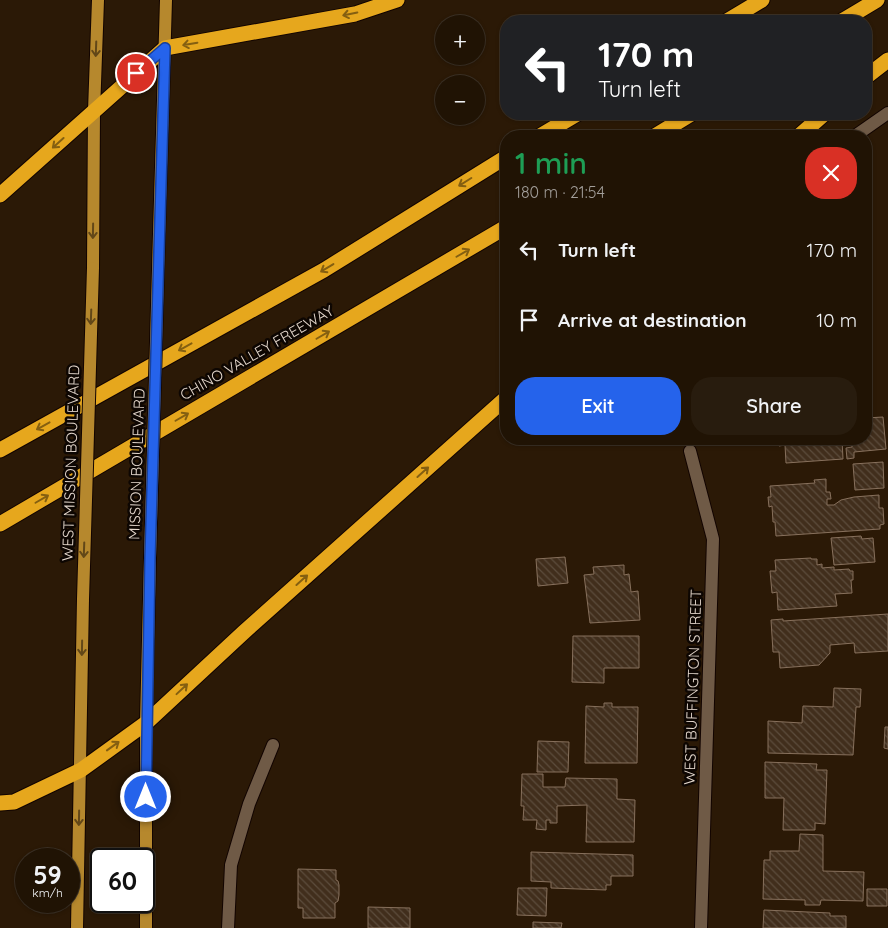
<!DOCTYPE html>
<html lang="en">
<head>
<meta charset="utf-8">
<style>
	body { margin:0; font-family:Quicksand,sans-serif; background:#281c0e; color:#f1f3f6; height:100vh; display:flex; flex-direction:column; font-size:19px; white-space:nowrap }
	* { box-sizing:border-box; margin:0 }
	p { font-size:16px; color:#a29e9a }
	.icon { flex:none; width:28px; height:28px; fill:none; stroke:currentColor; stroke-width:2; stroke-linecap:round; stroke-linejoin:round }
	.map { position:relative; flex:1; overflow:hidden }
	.drawer { position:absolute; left:500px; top:130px; width:372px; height:315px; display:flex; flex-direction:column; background:#201304; border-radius:20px; box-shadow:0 1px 4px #0004,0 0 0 1px #3d3226 }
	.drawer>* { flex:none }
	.top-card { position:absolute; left:500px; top:15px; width:372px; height:105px; border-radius:20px; box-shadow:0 1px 4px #0004,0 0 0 1px #3d3226; background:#202124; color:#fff; overflow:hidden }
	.tools { position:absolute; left:435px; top:15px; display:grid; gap:10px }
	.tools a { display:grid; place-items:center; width:50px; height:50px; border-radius:50%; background:#201304; box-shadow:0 1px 4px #0004,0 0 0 1px #3d3226; font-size:25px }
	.speed { position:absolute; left:15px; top:848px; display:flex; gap:10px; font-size:25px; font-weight:700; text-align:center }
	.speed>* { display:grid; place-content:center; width:65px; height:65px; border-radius:50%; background:#201304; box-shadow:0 1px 4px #0004,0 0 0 1px #3d3226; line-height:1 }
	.speed small { font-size:12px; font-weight:400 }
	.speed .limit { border:2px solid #111; border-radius:8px; background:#fff; color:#111 }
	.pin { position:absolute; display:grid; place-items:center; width:42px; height:42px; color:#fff; margin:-21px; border:2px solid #fff; border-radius:50%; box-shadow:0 1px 5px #0007 }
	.me { position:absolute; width:55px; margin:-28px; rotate:0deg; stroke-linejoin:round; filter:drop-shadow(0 0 4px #0008) }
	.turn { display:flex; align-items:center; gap:18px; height:105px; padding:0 15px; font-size:22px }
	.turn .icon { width:65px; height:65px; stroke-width:2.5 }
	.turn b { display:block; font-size:35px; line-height:42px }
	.round { display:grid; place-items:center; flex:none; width:52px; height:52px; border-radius:20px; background:#281c0e }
	.headline { display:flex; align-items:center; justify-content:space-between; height:85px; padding:0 15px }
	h1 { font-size:30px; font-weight:600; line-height:38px; color:#1e9e55 }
	.button { display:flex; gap:10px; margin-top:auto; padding:10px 15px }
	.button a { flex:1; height:58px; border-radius:20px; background:#2563eb; color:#fff; font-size:20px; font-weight:600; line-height:58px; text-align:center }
	.button a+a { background:#281c0e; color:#f1f3f6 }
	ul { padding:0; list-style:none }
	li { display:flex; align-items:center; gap:15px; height:70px; padding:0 15px }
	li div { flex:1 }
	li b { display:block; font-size:19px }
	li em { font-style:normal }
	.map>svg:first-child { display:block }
	.building { fill:url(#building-back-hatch); stroke:#87705c }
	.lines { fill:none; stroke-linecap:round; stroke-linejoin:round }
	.street-casing { stroke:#120400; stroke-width:14 }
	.primary-casing { stroke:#120400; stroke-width:14 }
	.highway-casing { stroke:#120400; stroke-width:17 }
	.street { stroke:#6f5a46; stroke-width:12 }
	.primary { stroke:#b6882d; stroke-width:12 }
	.highway { stroke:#e6a71d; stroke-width:15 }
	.primary-bridge-casing { stroke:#120400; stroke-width:14; stroke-linecap:butt }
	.primary-bridge { stroke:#b6882d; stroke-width:12 }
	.oneway { stroke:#845f11 }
	.oneway2 { stroke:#624718 }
	.route-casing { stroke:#184099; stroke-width:12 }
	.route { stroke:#2563eb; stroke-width:9 }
	.labels { text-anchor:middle; stroke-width:5; stroke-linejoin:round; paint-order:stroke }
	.street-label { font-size:15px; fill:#e6d9ce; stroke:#0d0602 }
</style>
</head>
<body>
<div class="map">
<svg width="888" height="928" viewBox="0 0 888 928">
	<defs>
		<pattern id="building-back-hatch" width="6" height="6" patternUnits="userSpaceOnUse" patternTransform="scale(1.25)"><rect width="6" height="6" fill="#412e1c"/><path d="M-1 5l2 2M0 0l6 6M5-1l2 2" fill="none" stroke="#5c4c3c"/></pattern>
	</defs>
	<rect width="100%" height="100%" fill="#2b1906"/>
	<path class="building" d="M 866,388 L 868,388 L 869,414 L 866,414 Z
		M 883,417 L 886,449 L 854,452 L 854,458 L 847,459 L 846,448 L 852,447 L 852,439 L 866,439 L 866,418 Z
		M 779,439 L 842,439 L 843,459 L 786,463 L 785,445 L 779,446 Z
		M 883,462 L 884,488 L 855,490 L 853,464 Z
		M 826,479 L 826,492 L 830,492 L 831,499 L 827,499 L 827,505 L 834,505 L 841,500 L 854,497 L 879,495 L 879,508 L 883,508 L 884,524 L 880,525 L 880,529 L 776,536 L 775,522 L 773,522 L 772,506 L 769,507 L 768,497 L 771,497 L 770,486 L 815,483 L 814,480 Z
		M 861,536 L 862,539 L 873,538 L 875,562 L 834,565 L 831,538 Z
		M 565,557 L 568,583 L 538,586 L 536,559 Z
		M 811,558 L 811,559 L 817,559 L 817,565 L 822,564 L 822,568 L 834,567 L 834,570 L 849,569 L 850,571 L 853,571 L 853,580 L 851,580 L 852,593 L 835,594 L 837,606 L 778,610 L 777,592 L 772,593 L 770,571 L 776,571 L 775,560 Z
		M 624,565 L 624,575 L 629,574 L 631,592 L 638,591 L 640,620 L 590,623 L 584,575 L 594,574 L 593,567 Z
		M 888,614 L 888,651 L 855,653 L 854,643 L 830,645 L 830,653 L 819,665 L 780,668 L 779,652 L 773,652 L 771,620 L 783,619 L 783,621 Z
		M 573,636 L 639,636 L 639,668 L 604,668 L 604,683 L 572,682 Z
		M 834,688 L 861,689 L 860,707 L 856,707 L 853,755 L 768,753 L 768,721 L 802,723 L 803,706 L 833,707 Z
		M 604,703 L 612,703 L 612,707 L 638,707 L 637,763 L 585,763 L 586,706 L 604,707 Z
		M 885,727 L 888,727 L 888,749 L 884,748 Z
		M 538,741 L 569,742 L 568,772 L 537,772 Z
		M 765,762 L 817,764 L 816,770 L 827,770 L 825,824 L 815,823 L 815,830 L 783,830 L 784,798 L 765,798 Z
		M 522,774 L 543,774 L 543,787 L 565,787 L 566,778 L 617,779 L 617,799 L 635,800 L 634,842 L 586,842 L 587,805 L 557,806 L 557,823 L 550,823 L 550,820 L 546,820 L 546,830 L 536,829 L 537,820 L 523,820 L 524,806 L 521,806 Z
		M 800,834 L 823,835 L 823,871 L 864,872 L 863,901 L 821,900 L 820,905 L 805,905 L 805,900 L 763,899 L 764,860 L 770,860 L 770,851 L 799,851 Z
		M 531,852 L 633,855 L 633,876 L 611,876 L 611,885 L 606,885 L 606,890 L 551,888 L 551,882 L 531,881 Z
		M 298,869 L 336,870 L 336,880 L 338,881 L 339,885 L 339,895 L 338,901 L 335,903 L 335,918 L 303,918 L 303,908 L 298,908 Z
		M 518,888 L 547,888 L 546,916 L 517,915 Z
		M 867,889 L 887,889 L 887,906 L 867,906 Z
		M 368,907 L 410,908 L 410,928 L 368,928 Z
		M 764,910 L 830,913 L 830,916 L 846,916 L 846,928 L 763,928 Z
		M 533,922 L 562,923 L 561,928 L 533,928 Z"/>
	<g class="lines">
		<g class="street-casing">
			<path id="street" d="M 855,136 L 888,113
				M 690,451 L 713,539 L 701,928
				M 228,928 L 231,865 L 249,804 L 273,745"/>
		</g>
		<g class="primary-casing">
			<path id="primary" d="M 159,234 L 166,0
				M 93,268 L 94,111 L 98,0
				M 77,928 L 83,599
				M 146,928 L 146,723 L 150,558"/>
		</g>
		<g class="highway-casing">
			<path id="highway" d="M 727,21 L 762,0
				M 842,21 L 877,0
				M 866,77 L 888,60
				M 540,136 L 577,114
				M 655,136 L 691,114
				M 799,136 L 824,114
				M 0,195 L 165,48 L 355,14 L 397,0
				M 0,450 L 324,270 L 506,157
				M 0,524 L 506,227
				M 0,803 L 14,802 L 81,770 L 146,723 L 244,632 L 506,398"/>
		</g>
		<use href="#street" class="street"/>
		<use href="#primary" class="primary"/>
		<use href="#highway" class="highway"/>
		<g class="primary-bridge-casing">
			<path id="primary-bridge" d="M 150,558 L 159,234
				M 83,599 L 93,268"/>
		</g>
		<use href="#primary-bridge" class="primary-bridge"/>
	</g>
	<defs><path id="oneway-shaft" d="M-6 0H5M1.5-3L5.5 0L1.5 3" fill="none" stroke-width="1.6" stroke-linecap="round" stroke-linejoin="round" transform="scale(1.25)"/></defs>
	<g class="oneway">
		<use href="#oneway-shaft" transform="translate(350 14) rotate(168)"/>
		<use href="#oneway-shaft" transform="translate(190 44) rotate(170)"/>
		<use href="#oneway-shaft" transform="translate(58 143) rotate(138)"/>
		<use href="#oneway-shaft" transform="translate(465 182) rotate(148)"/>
		<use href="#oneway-shaft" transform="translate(463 253) rotate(-30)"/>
		<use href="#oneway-shaft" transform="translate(327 268) rotate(149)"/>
		<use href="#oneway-shaft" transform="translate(323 335) rotate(-30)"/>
		<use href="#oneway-shaft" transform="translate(185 347) rotate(151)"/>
		<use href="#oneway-shaft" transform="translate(182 417) rotate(-30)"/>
		<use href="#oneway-shaft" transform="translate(43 426) rotate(151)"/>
		<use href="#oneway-shaft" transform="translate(423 472) rotate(-42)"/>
		<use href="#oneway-shaft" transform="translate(42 499) rotate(-30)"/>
		<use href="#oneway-shaft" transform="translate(302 580) rotate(-42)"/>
		<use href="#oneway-shaft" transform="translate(182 689) rotate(-43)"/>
		<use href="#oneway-shaft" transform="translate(113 746) rotate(-36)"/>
	</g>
	<g class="oneway2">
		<use href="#oneway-shaft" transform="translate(96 49) rotate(92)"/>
		<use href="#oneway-shaft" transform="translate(93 231) rotate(91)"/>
		<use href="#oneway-shaft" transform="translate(91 317) rotate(92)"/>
		<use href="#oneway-shaft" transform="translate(84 550) rotate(92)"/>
		<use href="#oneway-shaft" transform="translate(82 648) rotate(91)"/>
		<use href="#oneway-shaft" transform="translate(79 818) rotate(91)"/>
	</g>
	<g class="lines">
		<g class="route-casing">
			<path id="route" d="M 136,73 L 165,48 L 150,558 L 146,797"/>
		</g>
		<use href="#route" class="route"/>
	</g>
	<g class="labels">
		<g class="street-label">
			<text transform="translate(257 353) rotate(-30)" y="5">CHINO VALLEY FREEWAY</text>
			<text transform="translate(71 463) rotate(-88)" y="5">WEST MISSION BOULEVARD</text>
			<text transform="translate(137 464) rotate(-88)" y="5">MISSION BOULEVARD</text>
			<text transform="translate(693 687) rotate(-88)" y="5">WEST BUFFINGTON STREET</text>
		</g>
	</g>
</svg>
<div class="tools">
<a>+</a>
<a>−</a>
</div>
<div class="speed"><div>59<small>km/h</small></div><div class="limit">60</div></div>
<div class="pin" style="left:136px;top:73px;background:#d93025"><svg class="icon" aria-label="arrive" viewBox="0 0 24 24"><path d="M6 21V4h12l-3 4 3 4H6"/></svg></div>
<svg class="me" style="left:146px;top:797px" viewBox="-20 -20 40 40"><circle r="17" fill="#2563eb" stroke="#fff" stroke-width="3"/><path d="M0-11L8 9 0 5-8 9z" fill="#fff"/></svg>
<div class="top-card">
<div class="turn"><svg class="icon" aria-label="left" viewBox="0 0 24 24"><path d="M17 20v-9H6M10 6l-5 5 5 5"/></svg><div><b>170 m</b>Turn left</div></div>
</div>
<section class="drawer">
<div class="headline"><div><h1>1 min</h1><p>180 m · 21:54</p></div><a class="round" style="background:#d93025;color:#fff"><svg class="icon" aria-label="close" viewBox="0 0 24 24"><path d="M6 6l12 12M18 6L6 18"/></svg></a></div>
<ul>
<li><svg class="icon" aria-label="left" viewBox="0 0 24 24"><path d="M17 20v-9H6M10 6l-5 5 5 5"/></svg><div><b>Turn left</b></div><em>170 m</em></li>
<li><svg class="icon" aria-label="arrive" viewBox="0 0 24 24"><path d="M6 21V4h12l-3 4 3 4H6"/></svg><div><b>Arrive at destination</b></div><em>10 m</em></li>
</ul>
<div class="button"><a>Exit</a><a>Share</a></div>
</section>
</div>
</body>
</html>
